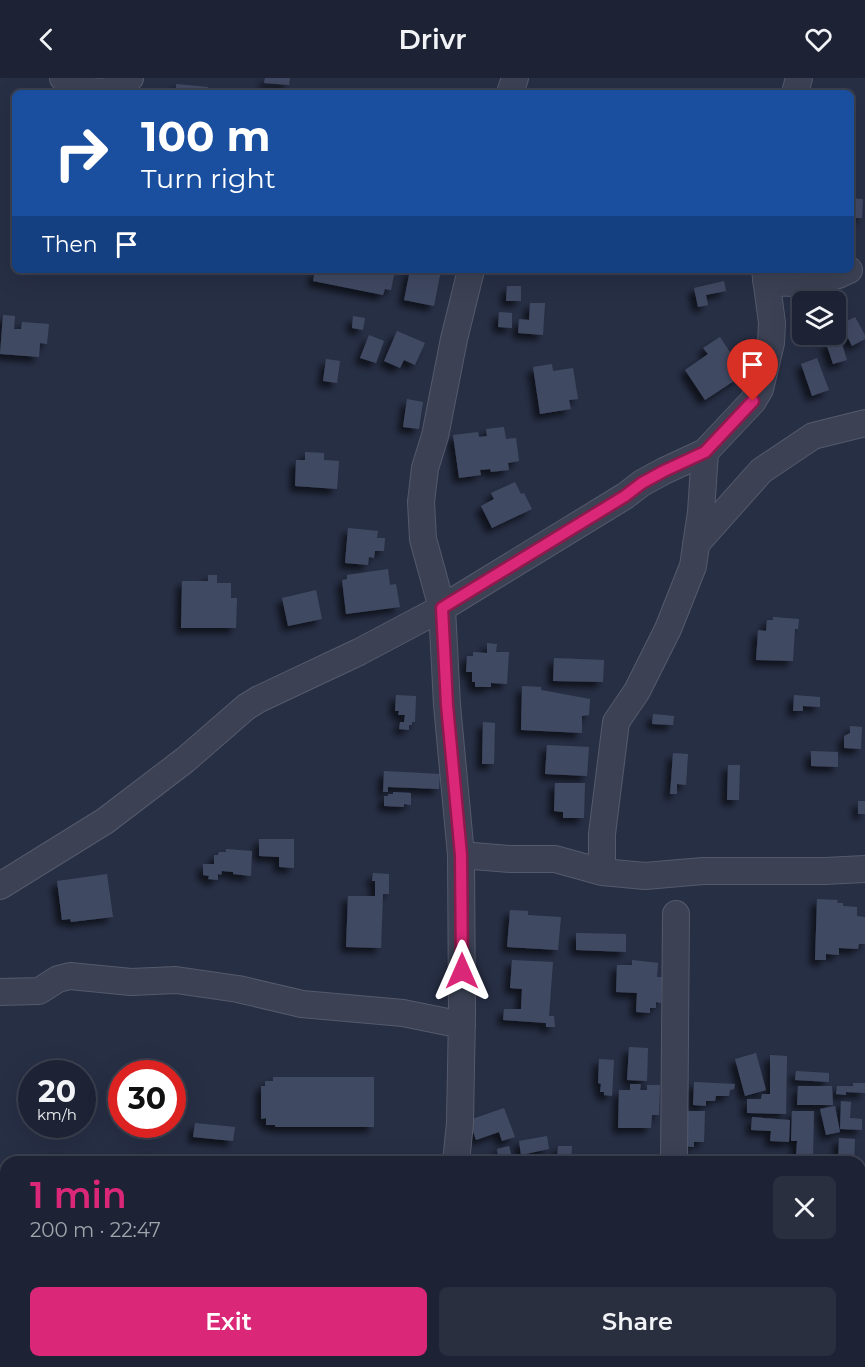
<!DOCTYPE html>
<html lang="en">
<head>
<meta charset="utf-8">
<style>
	body { margin:0; font-family:Montserrat,sans-serif; background:#2a2f40; color:#f1f3f6; height:100vh; display:flex; flex-direction:column; font-size:22px; white-space:nowrap }
	* { box-sizing:border-box; margin:0 }
	p { font-size:20px; color:#a0a4ac }
	.icon { flex:none; width:33px; height:33px; fill:none; stroke:currentColor; stroke-width:2; stroke-linecap:round; stroke-linejoin:round }
	.map { position:relative; flex:1; overflow:hidden }
	.panel { position:absolute; left:0px; top:1078px; width:866px; height:212px; display:flex; flex-direction:column; background:#1d2334; border-radius:18px 18px 0 0; box-shadow:0 6px 24px #0002,0 0 0 2px #3b404f }
	.panel>* { flex:none }
	.hud { position:absolute; left:12px; top:12px; width:842px; height:183px; border-radius:9px; box-shadow:0 6px 24px #0002,0 0 0 2px #3b404f; background:#1a4fa0; color:#fff; overflow:hidden }
	.fabs { position:absolute; left:792px; top:213px; display:grid; gap:12px }
	.fabs a { display:grid; place-items:center; width:54px; height:54px; border-radius:9px; background:#1d2334; box-shadow:0 6px 24px #0002,0 0 0 2px #3b404f; font-size:30px }
	.speed { position:absolute; left:18px; top:982px; display:flex; gap:12px; font-size:30px; font-weight:700; text-align:center }
	.speed>* { display:grid; place-content:center; width:78px; height:78px; border-radius:50%; background:#1d2334; box-shadow:0 6px 24px #0002,0 0 0 2px #3b404f; line-height:1 }
	.speed small { font-size:15px; font-weight:400 }
	.speed .limit { border:9px solid #d22; background:#fff; color:#111 }
	.pin { position:absolute; display:grid; place-items:center; width:51px; height:51px; color:#fff; margin:-62px -26px; border-radius:50% 50% 50% 0; rotate:-45deg; box-shadow:0 0 6px #0007 }
	.pin .icon { rotate:45deg }
	.me { position:absolute; width:66px; margin:-33px; rotate:0deg; stroke-linejoin:round; filter:drop-shadow(0 0 4px #0008) }
	.turn { display:flex; align-items:center; gap:21px; height:126px; padding:0 30px; font-size:27px }
	.turn .icon { width:78px; height:78px; stroke-width:2.5 }
	.turn b { display:block; font-size:42px; line-height:51px }
	.then { display:flex; align-items:center; height:57px; padding:0 30px; background:#0003; gap:12px; font-size:22px }
	.round { display:grid; place-items:center; flex:none; width:63px; height:63px; border-radius:9px; background:#2a2f40 }
	.head { display:flex; align-items:center; justify-content:space-between; height:102px; padding:0 30px }
	h1 { font-size:36px; font-weight:600; line-height:45px; color:#db2777 }
	.button { display:flex; gap:12px; margin-top:auto; padding:12px 30px }
	.button a { flex:1; height:69px; border-radius:9px; background:#db2777; color:#fff; font-size:24px; font-weight:600; line-height:69px; text-align:center }
	.button a+a { background:#2a2f40; color:#f1f3f6 }
	header { display:flex; justify-content:space-between; align-items:center; height:78px; padding:0 30px; background:#1d2334; font-size:27px; font-weight:600 }
	.map>svg:first-child { display:block }
	.building { fill:#414a62; filter:url(#shadow) }
	.lines { fill:none; stroke-linecap:round; stroke-linejoin:round }
	.street-casing { stroke:#545a6c; stroke-width:28 }
	.street { stroke:#3c4254; stroke-width:26 }
	.route-casing { stroke:#8e194d; stroke-width:15 }
	.route { stroke:#db2777; stroke-width:10 }
</style>
</head>
<body>
<header><svg class="icon" aria-label="back" viewBox="0 0 24 24"><path d="M15 5l-7 7 7 7"/></svg>Drivr<svg class="icon" aria-label="heart" viewBox="0 0 24 24"><path d="M12 20l-8-8c-3-5 5-10 8-4 3-6 11-1 8 4z"/></svg></header>
<div class="map">
<svg width="865" height="1289" viewBox="0 0 865 1289">
	<defs>
		<filter id="shadow"><feDropShadow dx="-5.5" dy="5.5" stdDeviation="3" flood-color="#0009"/></filter>
	</defs>
	<rect width="100%" height="100%" fill="#272f45"/>
	<path class="building" d="M 265,0 L 290,0 L 289,7 L 264,5 Z
		M 176,6 L 208,9 L 207,15 L 176,15 Z
		M 850,120 L 863,121 L 862,140 L 850,140 Z
		M 315,192 L 395,192 L 391,212 L 385,211 L 383,217 L 313,203 Z
		M 410,192 L 441,192 L 434,228 L 404,222 Z
		M 724,203 L 726,213 L 706,217 L 708,227 L 698,229 L 694,210 Z
		M 507,208 L 521,208 L 521,223 L 506,223 Z
		M 530,225 L 545,225 L 543,257 L 518,255 L 519,241 L 529,242 Z
		M 499,234 L 512,235 L 512,250 L 498,249 Z
		M 3,237 L 15,238 L 14,251 L 21,251 L 22,244 L 49,246 L 47,266 L 40,265 L 39,279 L 0,276 Z
		M 353,238 L 365,240 L 363,252 L 352,250 Z
		M 855,239 L 865,257 L 865,261 L 852,268 L 841,246 Z
		M 397,253 L 425,265 L 415,287 L 404,282 L 400,290 L 384,283 Z
		M 369,257 L 384,263 L 376,285 L 360,280 Z
		M 720,259 L 740,289 L 735,292 L 740,299 L 705,322 L 685,292 L 708,276 L 703,270 Z
		M 840,260 L 847,282 L 833,286 L 826,265 Z
		M 817,280 L 829,312 L 812,318 L 801,286 Z
		M 326,281 L 340,283 L 337,305 L 323,303 Z
		M 552,286 L 553,293 L 573,290 L 578,321 L 569,322 L 571,331 L 540,336 L 533,289 Z
		M 407,321 L 423,324 L 419,351 L 403,349 Z
		M 504,349 L 506,361 L 516,360 L 519,383 L 508,385 L 509,392 L 491,394 L 490,391 L 480,392 L 481,397 L 459,400 L 453,357 L 478,354 L 479,359 L 487,358 L 486,351 Z
		M 305,374 L 324,375 L 324,382 L 339,383 L 337,411 L 295,408 L 296,382 L 305,382 Z
		M 515,404 L 521,416 L 524,415 L 532,431 L 492,450 L 481,428 L 494,421 L 491,415 Z
		M 348,450 L 378,453 L 377,460 L 385,460 L 384,473 L 375,473 L 374,480 L 369,479 L 368,487 L 345,485 Z
		M 388,491 L 390,507 L 396,506 L 400,529 L 346,536 L 342,502 L 347,501 L 347,497 Z
		M 208,497 L 217,497 L 217,505 L 231,505 L 231,520 L 237,520 L 236,550 L 181,550 L 182,503 L 208,503 Z
		M 316,512 L 322,541 L 288,548 L 282,520 Z
		M 773,539 L 799,541 L 798,551 L 795,551 L 793,583 L 756,582 L 758,552 L 766,553 L 767,542 L 773,542 Z
		M 487,565 L 497,566 L 496,574 L 509,574 L 507,606 L 491,605 L 491,609 L 475,609 L 475,604 L 472,604 L 472,594 L 466,594 L 467,578 L 473,578 L 473,574 L 487,575 Z
		M 554,580 L 604,582 L 603,604 L 553,603 Z
		M 522,608 L 541,609 L 541,612 L 590,621 L 589,637 L 582,638 L 582,655 L 521,652 Z
		M 396,617 L 416,618 L 415,644 L 412,644 L 412,647 L 409,647 L 409,652 L 399,651 L 400,644 L 404,644 L 405,637 L 398,637 L 399,633 L 395,633 Z
		M 794,617 L 820,619 L 820,629 L 803,628 L 803,633 L 793,633 Z
		M 653,636 L 674,638 L 673,647 L 652,646 Z
		M 483,644 L 495,645 L 494,686 L 482,686 Z
		M 850,648 L 862,649 L 861,671 L 844,670 L 844,658 L 850,655 Z
		M 547,667 L 589,669 L 587,698 L 545,696 Z
		M 811,673 L 838,674 L 838,689 L 811,688 Z
		M 673,675 L 688,676 L 686,707 L 677,706 L 677,716 L 670,716 Z
		M 728,687 L 740,687 L 739,722 L 727,722 Z
		M 384,693 L 440,696 L 439,711 L 388,709 L 388,714 L 383,714 Z
		M 555,705 L 585,705 L 584,740 L 563,740 L 563,734 L 554,733 Z
		M 393,714 L 411,715 L 411,727 L 404,726 L 404,729 L 384,728 L 384,718 L 388,718 L 388,716 L 393,716 Z
		M 858,723 L 865,723 L 865,736 L 858,736 Z
		M 259,761 L 294,761 L 294,790 L 279,789 L 279,779 L 259,778 Z
		M 226,771 L 252,773 L 251,798 L 233,796 L 233,794 L 222,793 L 221,797 L 218,796 L 218,802 L 208,801 L 209,798 L 203,797 L 203,786 L 214,786 L 214,777 L 218,777 L 219,774 L 226,774 Z
		M 373,795 L 389,796 L 389,816 L 383,816 L 381,870 L 346,869 L 348,818 L 375,818 L 375,803 L 372,803 Z
		M 107,796 L 113,839 L 71,844 L 70,841 L 62,842 L 57,803 Z
		M 817,821 L 838,822 L 837,825 L 843,825 L 843,828 L 857,829 L 857,838 L 865,839 L 865,866 L 859,866 L 858,871 L 839,870 L 839,877 L 826,876 L 826,882 L 815,882 Z
		M 510,832 L 528,833 L 528,837 L 561,839 L 558,872 L 507,869 Z
		M 576,855 L 626,856 L 626,874 L 576,872 Z
		M 512,882 L 553,884 L 549,938 L 554,938 L 555,949 L 546,949 L 546,945 L 503,942 L 504,931 L 521,931 L 522,911 L 510,910 Z
		M 632,882 L 658,885 L 657,899 L 662,899 L 661,925 L 656,924 L 656,930 L 650,930 L 650,935 L 636,934 L 637,915 L 616,914 L 617,887 L 632,887 Z
		M 629,969 L 648,970 L 647,1003 L 627,1002 Z
		M 756,975 L 766,1012 L 745,1018 L 735,981 Z
		M 770,977 L 787,978 L 786,1036 L 747,1035 L 747,1021 L 761,1021 L 762,1016 L 770,1016 Z
		M 599,981 L 614,982 L 612,1018 L 604,1017 L 604,1014 L 600,1014 L 601,1006 L 598,1005 Z
		M 796,993 L 829,995 L 829,1004 L 795,1002 Z
		M 273,999 L 374,999 L 374,1049 L 275,1049 L 275,1047 L 266,1047 L 266,1040 L 261,1041 L 261,1008 L 265,1008 L 265,1003 L 273,1003 Z
		M 694,1004 L 735,1006 L 734,1011 L 730,1012 L 729,1018 L 716,1018 L 715,1023 L 706,1023 L 706,1028 L 693,1027 Z
		M 853,1005 L 865,1005 L 865,1015 L 846,1014 L 846,1017 L 836,1016 L 837,1008 L 853,1008 Z
		M 630,1006 L 641,1006 L 640,1012 L 647,1012 L 647,1007 L 660,1007 L 659,1037 L 652,1037 L 651,1050 L 618,1050 L 619,1012 L 630,1012 Z
		M 798,1008 L 832,1008 L 833,1027 L 797,1027 Z
		M 841,1023 L 851,1024 L 850,1040 L 862,1041 L 862,1052 L 840,1051 Z
		M 835,1028 L 840,1054 L 826,1057 L 820,1031 Z
		M 504,1030 L 515,1059 L 502,1063 L 499,1054 L 476,1062 L 469,1042 Z
		M 683,1033 L 705,1033 L 704,1064 L 694,1064 L 694,1069 L 682,1068 Z
		M 792,1033 L 814,1033 L 813,1079 L 796,1079 L 797,1063 L 791,1063 Z
		M 752,1039 L 790,1042 L 789,1064 L 770,1063 L 771,1053 L 751,1052 Z
		M 195,1045 L 235,1049 L 233,1063 L 193,1059 Z
		M 547,1058 L 549,1071 L 521,1077 L 519,1063 Z
		M 839,1060 L 855,1061 L 854,1084 L 838,1084 Z
		M 509,1068 L 513,1084 L 499,1084 L 497,1071 Z
		M 558,1068 L 572,1068 L 571,1084 L 542,1084 L 542,1081 L 557,1082 Z
		M 860,1204 L 865,1204 L 865,1241 L 860,1241 Z
		M 520,1284 L 538,1284 L 535,1289 L 517,1289 Z"/>
	<g class="lines">
		<g class="street-casing">
			<path id="street" d="M 63,0 C 82,16 113,20 130,0
				M 510,15 L 515,0
				M 795,15 L 799,0
				M 766,203 C 796,207 822,206 849,192
				M 696,466 L 761,393 L 813,358 L 865,345
				M 461,777 L 510,781 L 555,781 L 602,794 L 645,798 L 703,793 L 825,793 L 865,791
				M 602,794 L 602,756 L 616,644 L 637,613 L 668,551 L 693,488 L 701,434 L 705,374
				M 0,808 L 105,743 L 185,682 L 246,629 L 259,621 L 359,574 L 442,530 L 625,418 L 642,405 L 664,393 L 705,374 L 753,323 L 760,311 L 771,265 L 772,245 L 765,192
				M 0,914 L 39,913 L 58,901 L 70,898 L 131,904 L 176,902 L 238,911 L 302,926 L 403,935 L 462,947
				M 456,1084 L 460,1045 L 462,936 L 461,777 L 447,627 L 442,530 L 423,461 L 421,424 L 425,390 L 435,358 L 454,261 L 471,192
				M 674,1084 L 676,836
				M 860,1134 L 865,1134
				M 440,1289 L 441,1284
				M 770,1289 L 770,1284"/>
		</g>
		<use href="#street" class="street"/>
	</g>
	<g class="lines">
		<g class="route-casing">
			<path id="route" d="M 462,893 L 461,777 L 447,627 L 442,530 L 625,418 L 642,405 L 664,393 L 705,374 L 753,323"/>
		</g>
		<use href="#route" class="route"/>
	</g>
</svg>
<div class="fabs">
<a><svg class="icon" aria-label="layers" viewBox="0 0 24 24"><path d="M12 4l9 5-9 5-9-5zM3 14l9 5 9-5"/></svg></a>
</div>
<div class="speed"><div>20<small>km/h</small></div><div class="limit">30</div></div>
<div class="pin" style="left:753px;top:323px;background:#d93025"><svg class="icon" aria-label="arrive" viewBox="0 0 24 24"><path d="M6 21V4h12l-3 4 3 4H6"/></svg></div>
<svg class="me" style="left:462px;top:893px" viewBox="-20 -20 40 40"><path d="M0-17L14 15 0 8-14 15z" fill="#db2777" stroke="#fff" stroke-width="4"/></svg>
<div class="hud">
<div class="turn"><svg class="icon" aria-label="right" viewBox="0 0 24 24"><path d="M7 20v-9h11M14 6l5 5-5 5"/></svg><div><b>100 m</b>Turn right</div></div>
<div class="then">Then<svg class="icon" aria-label="arrive" viewBox="0 0 24 24"><path d="M6 21V4h12l-3 4 3 4H6"/></svg></div>
</div>
<section class="panel">
<div class="head"><div><h1>1 min</h1><p>200 m · 22:47</p></div><a class="round"><svg class="icon" aria-label="close" viewBox="0 0 24 24"><path d="M6 6l12 12M18 6L6 18"/></svg></a></div>
<div class="button"><a>Exit</a><a>Share</a></div>
</section>
</div>
</body>
</html>
